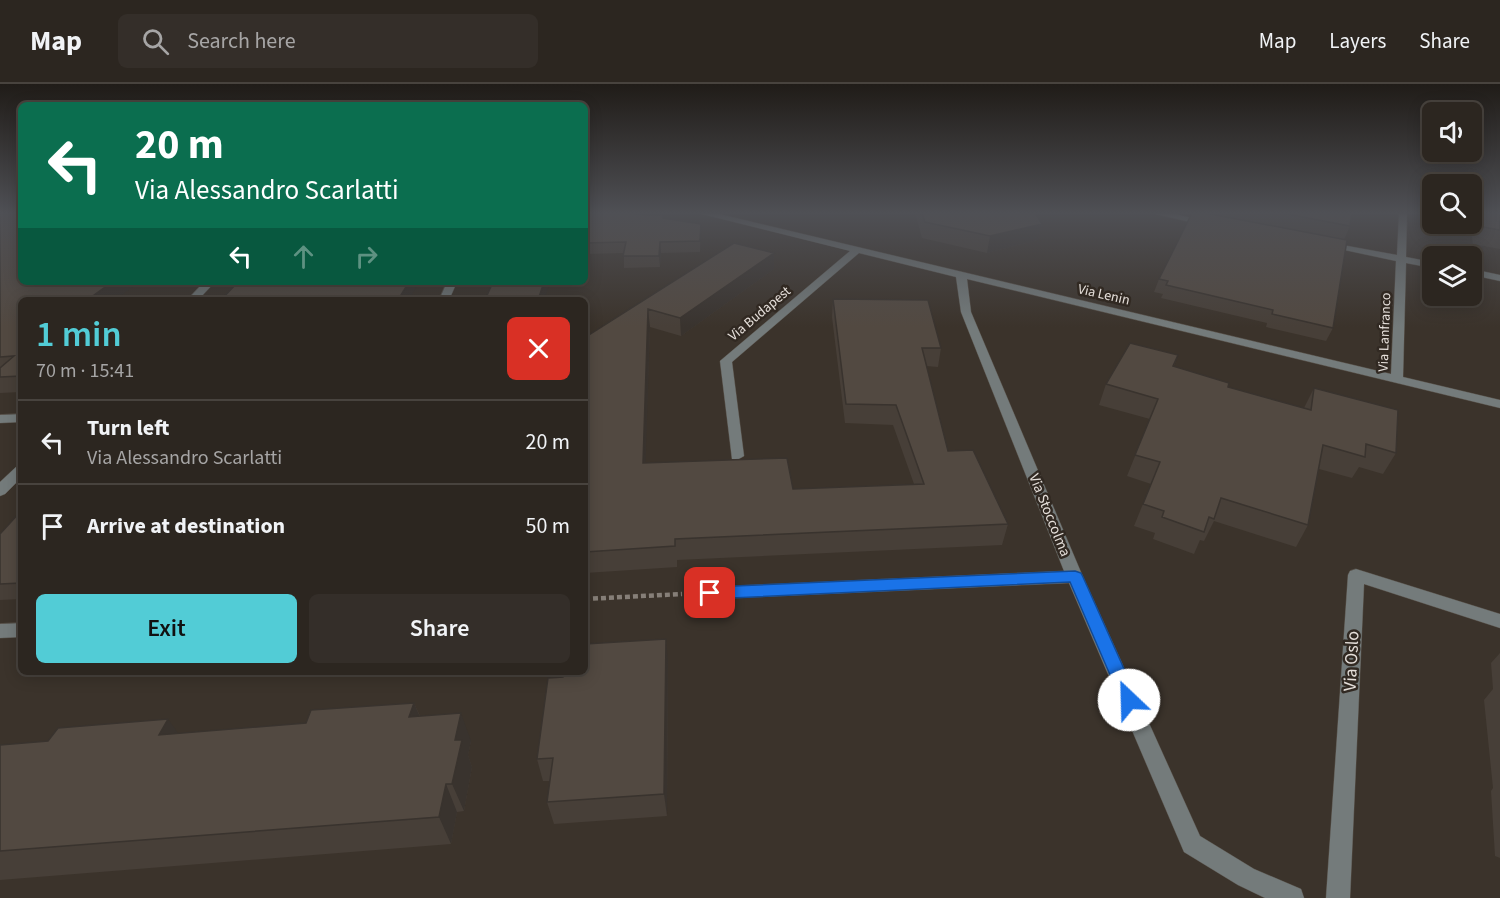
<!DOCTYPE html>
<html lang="en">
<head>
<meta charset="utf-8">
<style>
	body { margin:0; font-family:"Source Sans 3",sans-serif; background:#342e29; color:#f1f3f6; height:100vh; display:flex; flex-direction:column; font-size:22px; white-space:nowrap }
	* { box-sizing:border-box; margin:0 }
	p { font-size:20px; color:#a6a5a5 }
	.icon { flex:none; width:33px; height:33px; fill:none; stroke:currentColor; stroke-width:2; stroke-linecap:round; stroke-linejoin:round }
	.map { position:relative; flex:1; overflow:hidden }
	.sheet { position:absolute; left:18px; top:213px; width:570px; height:378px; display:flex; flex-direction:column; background:#2c2620; border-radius:9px; box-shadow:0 3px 15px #0003,0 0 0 2px #48433e }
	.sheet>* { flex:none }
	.top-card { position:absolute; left:18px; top:18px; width:570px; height:183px; border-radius:9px; box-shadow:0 3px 15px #0003,0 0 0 2px #48433e; background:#0b6e4f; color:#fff; overflow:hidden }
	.controls { position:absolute; left:1422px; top:18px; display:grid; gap:12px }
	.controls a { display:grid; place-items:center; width:60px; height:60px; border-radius:9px; background:#2c2620; box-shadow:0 3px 15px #0003,0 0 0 2px #48433e; font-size:30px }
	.pin { position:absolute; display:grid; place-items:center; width:51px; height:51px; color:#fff; margin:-26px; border-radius:12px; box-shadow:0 3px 9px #0006 }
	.me { position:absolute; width:66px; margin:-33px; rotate:336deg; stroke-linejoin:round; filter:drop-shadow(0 0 4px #0008) }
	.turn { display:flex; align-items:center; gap:21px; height:126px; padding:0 18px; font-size:27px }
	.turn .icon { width:78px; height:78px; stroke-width:2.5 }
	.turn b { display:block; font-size:42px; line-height:51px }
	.lanes { display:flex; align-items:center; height:57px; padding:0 18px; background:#0003; justify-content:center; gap:30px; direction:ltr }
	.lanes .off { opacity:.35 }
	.round { display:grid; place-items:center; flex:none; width:63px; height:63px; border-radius:9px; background:#342e29 }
	.head { display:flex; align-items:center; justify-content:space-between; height:102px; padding:0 18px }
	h1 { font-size:36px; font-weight:600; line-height:45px; color:#52ccd6 }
	.primary-button { display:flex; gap:12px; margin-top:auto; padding:12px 18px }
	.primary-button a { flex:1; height:69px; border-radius:9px; background:#52ccd6; color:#111; font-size:24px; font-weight:600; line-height:69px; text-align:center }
	.primary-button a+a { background:#342e29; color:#f1f3f6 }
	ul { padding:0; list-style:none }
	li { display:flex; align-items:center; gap:18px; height:84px; padding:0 18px; border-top:2px solid #48433e }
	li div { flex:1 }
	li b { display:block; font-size:22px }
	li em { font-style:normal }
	header { display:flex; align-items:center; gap:36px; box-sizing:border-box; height:84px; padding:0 30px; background:#2c2620; border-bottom:2px solid #48433e }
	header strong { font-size:28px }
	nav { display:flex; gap:33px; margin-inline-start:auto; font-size:21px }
	.search { width:420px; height:54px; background:#342e29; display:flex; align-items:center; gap:15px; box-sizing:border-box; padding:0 21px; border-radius:9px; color:#a6a5a5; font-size:22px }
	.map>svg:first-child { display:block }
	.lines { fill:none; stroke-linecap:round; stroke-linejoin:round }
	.minor-casing { stroke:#564f47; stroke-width:1 }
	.path { stroke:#867f78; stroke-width:4.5; stroke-dasharray:5 3; stroke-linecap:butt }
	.minor { fill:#747b7b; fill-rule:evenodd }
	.wall { fill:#473f38 }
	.shaded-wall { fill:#39332e }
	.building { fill:#524941; stroke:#39332e; stroke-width:1.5 }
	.route { fill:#1a73e8; stroke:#114b97; stroke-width:1.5 }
	.labels { text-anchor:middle; stroke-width:5; stroke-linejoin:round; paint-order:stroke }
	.far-street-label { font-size:14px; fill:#e5dfda; stroke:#312922 }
	.street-label { font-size:15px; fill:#e5dfda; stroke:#312922 }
	.near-street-label { font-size:18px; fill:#e5dfda; stroke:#312922 }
</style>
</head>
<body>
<header>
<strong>Map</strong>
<div class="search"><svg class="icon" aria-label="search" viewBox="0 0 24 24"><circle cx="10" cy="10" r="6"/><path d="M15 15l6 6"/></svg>Search here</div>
<nav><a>Map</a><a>Layers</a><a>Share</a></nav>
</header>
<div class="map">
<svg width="1500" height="814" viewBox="0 0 1500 814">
	<rect width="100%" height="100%" fill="#3b332b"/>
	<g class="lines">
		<g class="minor-casing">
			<path id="minor" d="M 698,129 L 715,129 L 1391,290 L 1396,177 L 1321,161 L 1326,158 L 1397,171 L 1399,129 L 1407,129 L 1406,173 L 1432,178 L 1432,184 L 1406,179 L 1403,293 L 1500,316 L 1500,324 L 967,195 L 971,228 L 1083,493 L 1200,752 L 1254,785 L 1301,805 L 1304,814 L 1265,814 L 1238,801 L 1184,768 L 1069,499 L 710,515 L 704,513 L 701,509 L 704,505 L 710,503 L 1064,487 L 961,228 L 956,193 L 859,169 L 732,278 L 744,372 L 737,376 L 732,375 L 720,277 L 850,167 Z
				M 1151,129 L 1171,129 L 1212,139 L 1208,142 Z
				M 1472,185 L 1500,191 L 1500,197 L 1472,191 Z
				M 204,198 L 215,198 L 198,216 L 187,216 Z
				M 447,198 L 457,198 L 449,216 L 439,216 Z
				M 21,330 L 21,338 L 0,339 L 0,331 Z
				M 21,382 L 21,394 L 5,410 L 0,412 L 0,398 L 16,383 Z
				M 1356,485 L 1500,530 L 1500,544 L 1364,500 L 1350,814 L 1326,814 L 1348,491 L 1350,487 Z
				M 21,539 L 21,553 L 0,554 L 0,540 Z"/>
		</g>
		<path class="path" d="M 585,515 L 682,510"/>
		<use href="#minor" class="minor"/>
	</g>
	<path class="wall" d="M 0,129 L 21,216 L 21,308 L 0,309 Z
		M 585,129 L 663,134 L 701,151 L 700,168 L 661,169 L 660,183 L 624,184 L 624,169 L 585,170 Z
		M 915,129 L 1035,129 L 1042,140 L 1038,156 L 987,169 L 922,154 Z
		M 1192,129 L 1352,129 L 1350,142 L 1344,156 L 1333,244 L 1326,257 L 1266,243 L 1267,239 L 1161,214 L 1163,210 L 1154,208 L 1159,195 Z
		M 1472,129 L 1500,129 L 1500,165 L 1473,160 L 1470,140 L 1472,140 Z
		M 734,159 L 774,185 L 681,252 L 650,243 L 645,379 L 793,405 L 914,400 L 893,341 L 845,339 L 832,233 L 833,215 L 941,264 L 938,283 L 926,282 L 948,367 L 1008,440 L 1002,461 L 677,476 L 677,483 L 585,489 L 585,265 Z
		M 1178,271 L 1174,282 L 1228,303 L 1304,324 L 1314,304 L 1396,369 L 1383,390 L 1359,383 L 1352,394 L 1319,385 L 1308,441 L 1296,463 L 1214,437 L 1204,457 L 1200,456 L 1194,470 L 1153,455 L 1155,449 L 1134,442 L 1151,400 L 1127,392 L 1150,335 L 1099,321 L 1106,300 Z
		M 21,427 L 21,515 L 0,516 L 0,450 Z
		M 1500,569 L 1500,774 L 1495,772 L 1491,707 L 1493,704 L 1484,616 L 1493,605 L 1491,579 Z
		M 668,578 L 667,732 L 554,740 L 547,718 L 550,697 L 543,697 L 537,675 L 563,593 Z
		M 414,619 L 420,632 L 471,657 L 468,671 L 472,683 L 464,727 L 457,728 L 451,760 L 0,796 L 0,661 L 178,650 L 306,639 Z"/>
	<path class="shaded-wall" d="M 701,140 L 701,151 L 700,168 L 700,157 Z
		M 1042,140 L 1038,156 L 987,169 L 990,152 Z
		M 660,158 L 661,169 L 660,183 L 659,172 Z
		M 774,169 L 774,185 L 681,252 L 680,234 Z
		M 112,198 L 139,198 L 115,216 L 87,216 Z
		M 409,198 L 419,198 L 409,216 L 398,216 Z
		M 544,198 L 550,198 L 544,216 L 538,216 Z
		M 648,225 L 650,243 L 645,399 L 643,379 Z
		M 666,555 L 668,578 L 667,732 L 664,710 Z
		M 414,619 L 426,647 L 409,633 Z
		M 461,629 L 471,657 L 468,671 L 472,683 L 464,727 L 452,700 L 455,656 Z
		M 168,635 L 188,663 L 159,651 Z
		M 446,700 L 457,728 L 451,760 L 439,733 Z"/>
	<path class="building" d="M 0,129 L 21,129 L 21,198 L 112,198 L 87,216 L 21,216 L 21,292 L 0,293 L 0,284 L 14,272 L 0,273 Z
		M 585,129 L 631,129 L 645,131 L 663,131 L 663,134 L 701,140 L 700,157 L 660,158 L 659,172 L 623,172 L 626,158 L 585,159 Z
		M 922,129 L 1035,129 L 1042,140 L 990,152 L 925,138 Z
		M 1192,129 L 1205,129 L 1347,156 L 1333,244 L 1272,230 L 1273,226 L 1166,201 L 1168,197 L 1159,195 Z
		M 1282,129 L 1352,129 L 1350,142 Z
		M 1480,129 L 1500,129 L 1500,146 L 1483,143 Z
		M 734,159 L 774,169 L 680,234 L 648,225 L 643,379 L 787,374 L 793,405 L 924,400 L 896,321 L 846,320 L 833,215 L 928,216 L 941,264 L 922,264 L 948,367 L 973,366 L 1008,440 L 675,455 L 675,462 L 585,468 L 585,265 L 587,252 Z
		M 238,198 L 409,198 L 398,216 L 221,216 Z
		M 493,198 L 544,198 L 538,216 L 485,216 Z
		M 1130,259 L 1178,271 L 1173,282 L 1229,299 L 1228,303 L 1311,326 L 1314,304 L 1398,326 L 1396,369 L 1366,360 L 1365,373 L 1323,361 L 1308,441 L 1221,414 L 1214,435 L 1209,433 L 1204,448 L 1162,433 L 1164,427 L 1143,420 L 1160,378 L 1135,371 L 1158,315 L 1106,300 Z
		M 21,427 L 21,499 L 0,500 L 0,450 Z
		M 666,555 L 664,710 L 547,718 L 553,674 L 537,675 L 548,594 L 563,593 L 564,588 L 585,588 L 585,560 Z
		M 414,619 L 409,633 L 461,629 L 455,656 L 462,656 L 452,700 L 446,700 L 439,733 L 0,767 L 0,661 L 48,657 L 58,644 L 168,635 L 159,651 L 306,639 L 311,626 Z"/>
	<linearGradient id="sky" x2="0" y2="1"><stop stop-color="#201c18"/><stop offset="0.53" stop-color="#4f5055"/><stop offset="1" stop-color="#4f5055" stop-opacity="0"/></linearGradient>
	<rect width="1500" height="243" fill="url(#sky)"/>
	<path class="route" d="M 1075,487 L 1081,489 L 1083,493 L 1138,616 L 1135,621 L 1129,623 L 1123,621 L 1070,498 L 710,515 L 704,513 L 702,509 L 704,505 L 710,503 Z"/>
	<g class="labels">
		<g class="far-street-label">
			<text transform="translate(1104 210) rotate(13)" y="5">Via Lenin</text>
			<text transform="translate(759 229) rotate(-40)" y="5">Via Budapest</text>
			<text transform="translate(1384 248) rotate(-88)" y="5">Via Lanfranco</text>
		</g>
		<g class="street-label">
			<text transform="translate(1050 431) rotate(68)" y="5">Via Stoccolma</text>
		</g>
		<g class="near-street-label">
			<text transform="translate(1351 577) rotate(-87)" y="6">Via Oslo</text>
		</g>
	</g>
</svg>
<div class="controls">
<a><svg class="icon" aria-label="sound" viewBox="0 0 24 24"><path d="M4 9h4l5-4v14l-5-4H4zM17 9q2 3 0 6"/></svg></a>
<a><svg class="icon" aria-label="search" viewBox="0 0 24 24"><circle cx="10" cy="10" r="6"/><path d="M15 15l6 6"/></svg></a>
<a><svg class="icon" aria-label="layers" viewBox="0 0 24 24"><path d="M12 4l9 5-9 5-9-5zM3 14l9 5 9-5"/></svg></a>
</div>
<div class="pin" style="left:710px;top:509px;background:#d93025"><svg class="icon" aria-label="arrive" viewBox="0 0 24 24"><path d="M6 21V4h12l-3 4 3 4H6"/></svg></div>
<svg class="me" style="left:1129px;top:616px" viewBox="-20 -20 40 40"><circle r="19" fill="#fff"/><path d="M0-13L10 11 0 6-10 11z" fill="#1a73e8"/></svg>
<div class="top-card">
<div class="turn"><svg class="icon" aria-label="left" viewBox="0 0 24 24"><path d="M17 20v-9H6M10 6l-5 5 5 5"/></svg><div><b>20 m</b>Via Alessandro Scarlatti</div></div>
<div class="lanes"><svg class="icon" aria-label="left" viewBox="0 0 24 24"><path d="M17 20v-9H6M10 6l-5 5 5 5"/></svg><svg class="icon off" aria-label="ahead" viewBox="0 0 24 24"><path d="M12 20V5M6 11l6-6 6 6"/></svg><svg class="icon off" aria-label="right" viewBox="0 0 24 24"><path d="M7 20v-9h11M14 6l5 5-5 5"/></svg></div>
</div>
<section class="sheet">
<div class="head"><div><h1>1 min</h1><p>70 m · 15:41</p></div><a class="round" style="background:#d93025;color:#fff"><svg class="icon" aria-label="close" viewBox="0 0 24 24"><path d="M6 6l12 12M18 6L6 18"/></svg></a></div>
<ul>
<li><svg class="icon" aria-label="left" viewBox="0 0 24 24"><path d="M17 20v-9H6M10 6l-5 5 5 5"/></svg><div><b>Turn left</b><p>Via Alessandro Scarlatti</p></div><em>20 m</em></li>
<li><svg class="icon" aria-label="arrive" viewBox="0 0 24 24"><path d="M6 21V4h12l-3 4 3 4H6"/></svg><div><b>Arrive at destination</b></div><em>50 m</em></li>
</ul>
<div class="primary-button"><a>Exit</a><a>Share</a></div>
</section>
</div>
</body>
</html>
